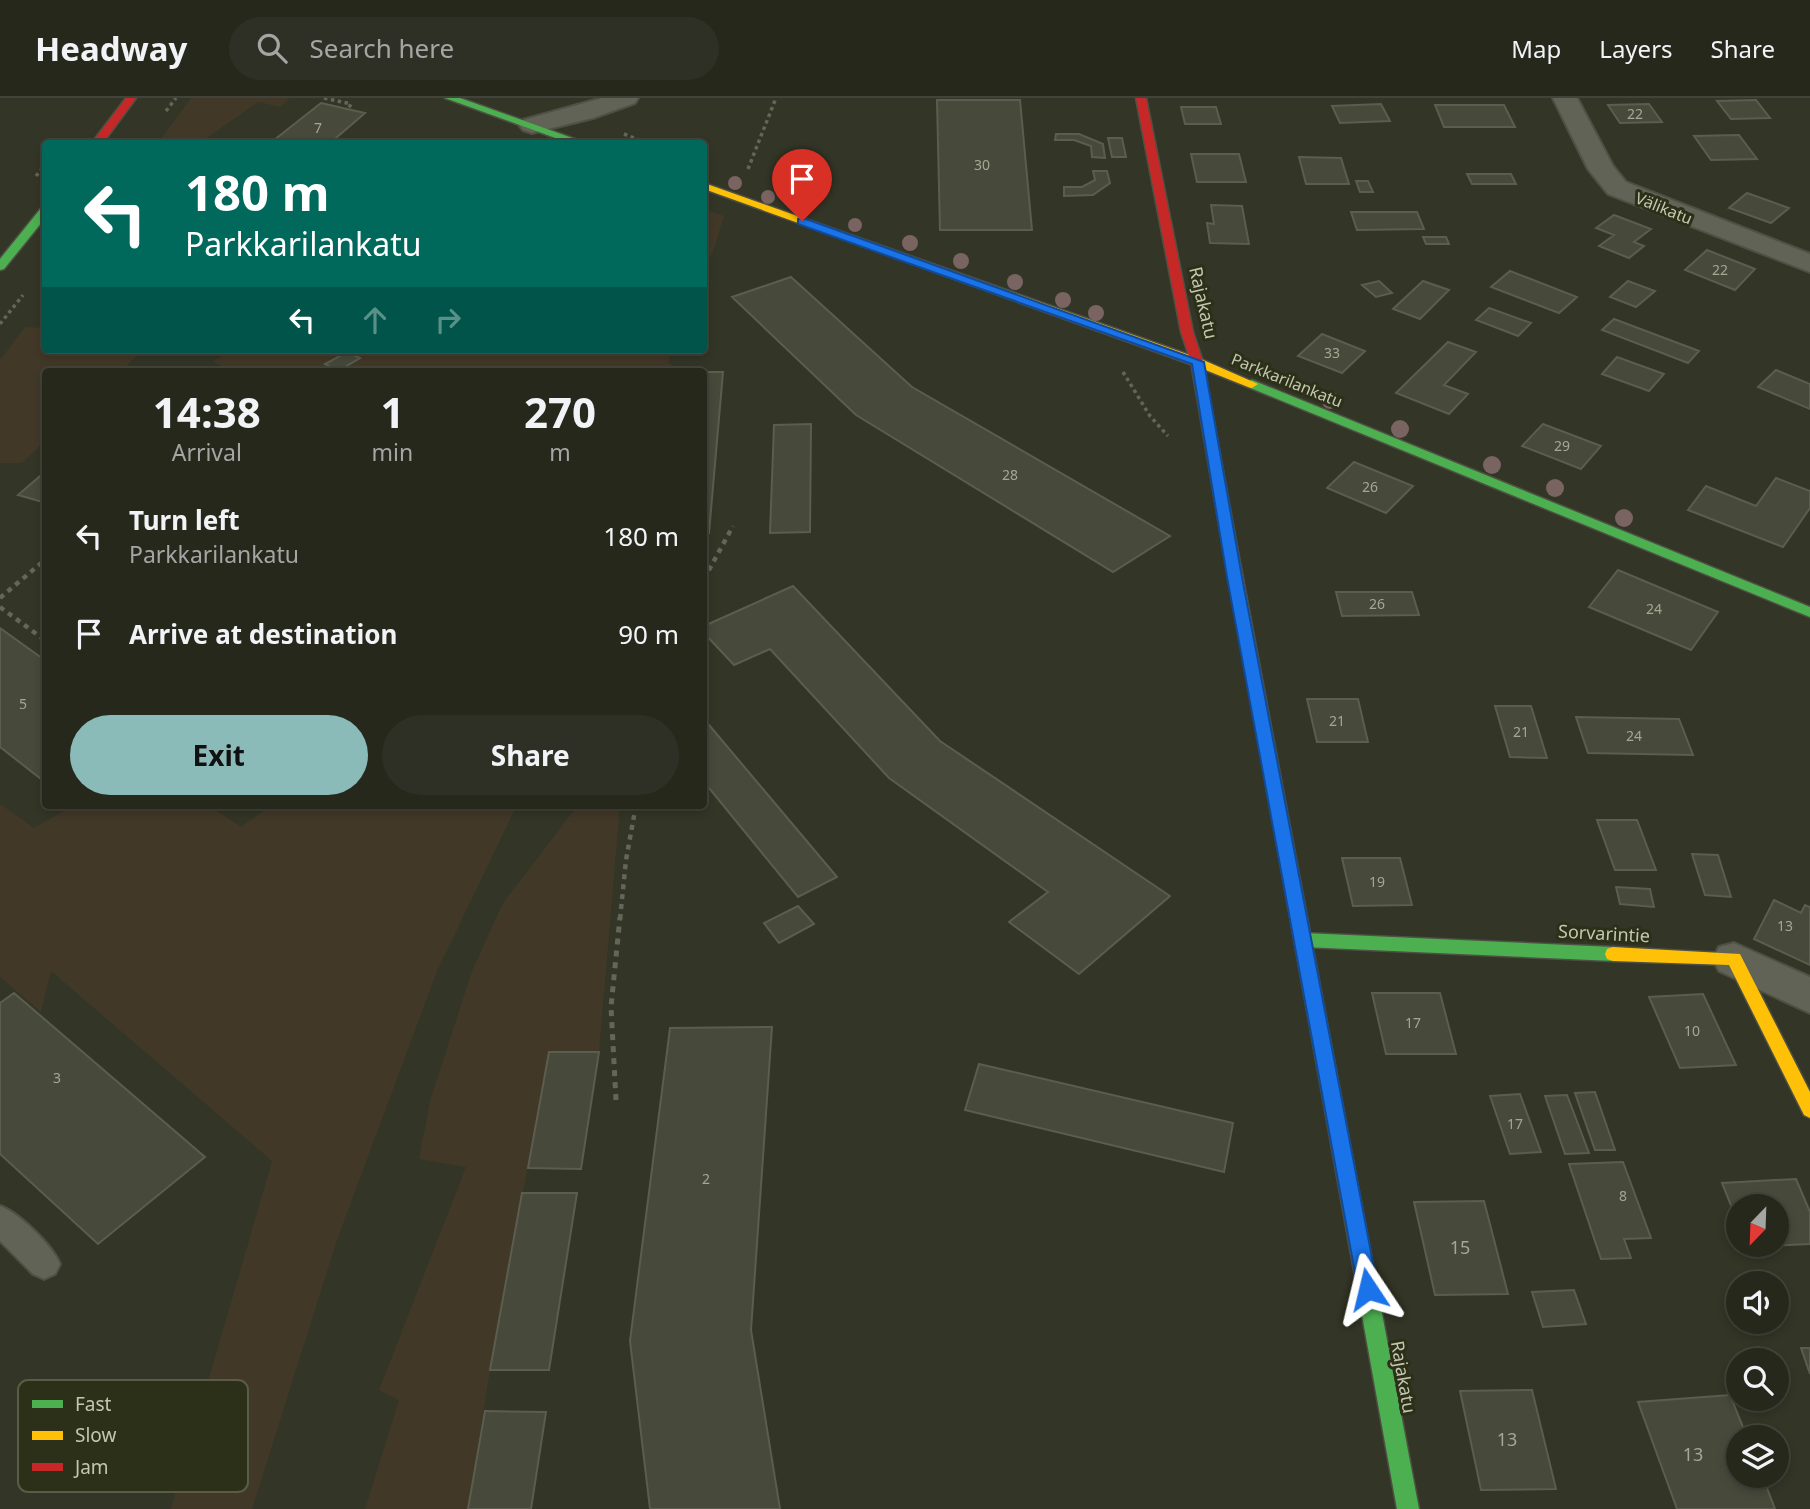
<!DOCTYPE html>
<html lang="en">
<head>
<meta charset="utf-8">
<style>
	body { margin:0; font-family:"Noto Sans",sans-serif; background:#2e3025; color:#f1f3f6; height:100vh; display:flex; flex-direction:column; font-size:26px; white-space:nowrap }
	* { box-sizing:border-box; margin:0 }
	p { font-size:23px; color:#a4a6a3 }
	.icon { flex:none; width:38px; height:38px; fill:none; stroke:currentColor; stroke-width:2; stroke-linecap:round; stroke-linejoin:round }
	.map { position:relative; flex:1; overflow:hidden }
	.drawer { position:absolute; left:42px; top:270px; width:665px; height:441px; display:flex; flex-direction:column; background:#26281c; border-radius:7px; box-shadow:0 4px 10px #0003,0 0 0 2px #42443b }
	.drawer>* { flex:none }
	.banner { position:absolute; left:42px; top:42px; width:665px; height:214px; border-radius:7px; box-shadow:0 4px 10px #0003,0 0 0 2px #42443b; background:#00695c; color:#fff; overflow:hidden }
	.needle { width:46px; rotate:203deg }
	.fabs { position:absolute; left:1726px; top:1096px; display:grid; gap:14px }
	.fabs a { display:grid; place-items:center; width:63px; height:63px; border-radius:50%; background:#26281c; box-shadow:0 4px 10px #0003,0 0 0 2px #42443b; font-size:35px }
	.pin { position:absolute; display:grid; place-items:center; width:60px; height:60px; color:#fff; margin:-72px -30px; border-radius:50% 50% 50% 0; rotate:-45deg; box-shadow:0 0 7px #0007 }
	.pin .icon { rotate:45deg }
	.me { position:absolute; width:77px; margin:-38px; rotate:350deg; stroke-linejoin:round; filter:drop-shadow(0 0 5px #0008) }
	.turn { display:flex; align-items:center; gap:24px; height:147px; padding:0 28px; font-size:32px }
	.turn .icon { width:91px; height:91px; stroke-width:2.5 }
	.turn b { display:block; font-size:49px; line-height:60px }
	.lanes { display:flex; align-items:center; height:66px; padding:0 28px; background:#0003; justify-content:center; gap:35px; direction:ltr }
	.lanes .off { opacity:.35 }
	.eta { display:flex; justify-content:space-evenly; align-items:center; height:119px; text-align:center }
	.eta b { font-size:42px; font-weight:700; line-height:49px }
	.button { display:flex; gap:14px; margin-top:auto; padding:14px 28px }
	.button a { flex:1; height:80px; border-radius:42px; background:#8bbbb9; color:#111; font-size:28px; font-weight:700; line-height:80px; text-align:center }
	.button a+a { background:#2e3025; color:#f1f3f6 }
	ul { padding:0; list-style:none }
	li { display:flex; align-items:center; gap:21px; height:98px; padding:0 28px }
	li div { flex:1 }
	li b { display:block; font-size:26px }
	li em { font-style:normal }
	header { display:flex; align-items:center; gap:42px; box-sizing:border-box; height:98px; padding:0 35px; background:#26281c; border-bottom:2px solid #42443b }
	header strong { font-size:33px }
	nav { display:flex; gap:38px; margin-inline-start:auto; font-size:24px }
	.search { width:490px; height:63px; background:#2e3025; display:flex; align-items:center; gap:18px; box-sizing:border-box; padding:0 24px; border-radius:38px; color:#a4a6a3; font-size:26px }
	.map>svg:first-child { display:block }
	.green { fill:#423828 }
	.building { fill:#47493b; stroke:#5b5d4e; stroke-width:2 }
	.lines { fill:none; stroke-linecap:round; stroke-linejoin:round }
	.lane-casing { stroke:#4e5044; stroke-width:4 }
	.street-casing { stroke:#4e5044; stroke-width:4 }
	.fast-casing { stroke:#4e5044; stroke-width:3 }
	.slow-casing { stroke:#4e5044; stroke-width:3 }
	.jam-casing { stroke:#4e5044; stroke-width:3 }
	.path-far2 { stroke:#65665a; stroke-width:3.5; stroke-dasharray:3.5 3.5; stroke-linecap:butt }
	.path-far1 { stroke:#65665a; stroke-width:4.5; stroke-dasharray:5 5; stroke-linecap:butt }
	.path { stroke:#65665a; stroke-width:5; stroke-dasharray:6 6; stroke-linecap:butt }
	.lane { fill:#616356; fill-rule:evenodd }
	.street { fill:#616356; fill-rule:evenodd }
	.fast { fill:#4caf50; fill-rule:evenodd }
	.slow { fill:#ffc107; fill-rule:evenodd }
	.jam { fill:#c62828; fill-rule:evenodd }
	.tree { fill:#796462 }
	.route { fill:#1a73e8; stroke:#114b97; stroke-width:2 }
	.labels { text-anchor:middle; stroke-width:6; stroke-linejoin:round; paint-order:stroke }
	.number-label { font-size:14px; fill:#a4a892 }
	.far-street-label { font-size:16px; fill:#c3c7af; stroke:#2c3019 }
	.street-label { font-size:18px; fill:#c3c7af; stroke:#2c3019 }
	.near-number-label { font-size:18px; fill:#a4a892 }
	.key { fill:#2c3019; stroke:#595d46; stroke-width:2 }
	.key-label { font-size:19px; fill:#c3c7af }
</style>
</head>
<body>
<header>
<strong>Headway</strong>
<div class="search"><svg class="icon" aria-label="search" viewBox="0 0 24 24"><circle cx="10" cy="10" r="6"/><path d="M15 15l6 6"/></svg>Search here</div>
<nav><a>Map</a><a>Layers</a><a>Share</a></nav>
</header>
<div class="map">
<svg width="1810" height="1411" viewBox="0 0 1810 1411">
	<rect width="100%" height="100%" fill="#333526"/>
	<path class="green" d="M 191,0 L 290,0 L 280,9 L 258,4 L 200,45 L 158,45 Z
		M 704,111 L 724,118 L 713,154 L 704,169 Z
		M 25,229 L 45,230 L 46,252 L 143,252 L 121,273 L 46,273 L 45,343 L 22,365 L 0,365 L 0,262 Z
		M 234,252 L 671,252 L 668,265 L 685,273 L 230,273 L 213,263 Z
		M 0,706 L 34,730 L 74,707 L 208,707 L 241,729 L 272,707 L 517,707 L 437,873 L 337,1142 L 252,1411 L 171,1411 L 272,1063 L 51,873 L 41,914 L 0,879 Z
		M 578,707 L 620,707 L 599,954 L 549,954 L 490,1272 L 468,1411 L 365,1411 L 399,1302 L 379,1292 L 466,1069 L 419,1061 L 430,1003 L 472,873 L 503,805 Z"/>
	<path class="building" d="M 937,2 L 1020,2 L 1032,132 L 940,132 Z
		M 1756,2 L 1770,20 L 1731,21 L 1717,3 Z
		M 321,5 L 365,15 L 329,46 L 269,46 Z
		M 1381,6 L 1390,23 L 1340,25 L 1332,8 Z
		M 1649,6 L 1662,24 L 1620,25 L 1608,7 Z
		M 1435,7 L 1504,7 L 1515,29 L 1444,29 Z
		M 1181,9 L 1216,9 L 1221,26 L 1185,26 Z
		M 1056,36 L 1079,36 L 1103,46 L 1105,60 L 1092,59 L 1091,48 L 1074,42 L 1055,42 Z
		M 1739,37 L 1757,61 L 1711,62 L 1694,38 Z
		M 1108,40 L 1122,40 L 1126,59 L 1112,59 Z
		M 1191,56 L 1239,56 L 1246,84 L 1197,84 Z
		M 1299,59 L 1341,60 L 1349,86 L 1306,86 Z
		M 1093,73 L 1107,73 L 1110,85 L 1093,97 L 1064,98 L 1064,89 L 1082,89 L 1095,82 Z
		M 1467,76 L 1511,76 L 1516,86 L 1472,86 Z
		M 1356,83 L 1368,83 L 1373,94 L 1360,94 Z
		M 1747,95 L 1789,110 L 1771,125 L 1729,110 Z
		M 1211,107 L 1242,108 L 1249,146 L 1210,145 L 1207,125 L 1214,126 Z
		M 1351,114 L 1417,114 L 1424,131 L 1357,132 Z
		M 1614,117 L 1651,131 L 1634,144 L 1644,148 L 1629,160 L 1599,148 L 1614,137 L 1596,130 Z
		M 1423,139 L 1446,139 L 1449,146 L 1426,146 Z
		M 1707,152 L 1755,171 L 1735,192 L 1685,172 Z
		M 1510,173 L 1577,199 L 1559,215 L 1491,189 Z
		M 791,179 L 912,289 L 1170,438 L 1113,474 L 856,317 L 732,199 Z
		M 1379,183 L 1392,195 L 1376,199 L 1362,187 Z
		M 1423,183 L 1449,192 L 1420,221 L 1393,211 Z
		M 1628,183 L 1655,193 L 1636,209 L 1610,199 Z
		M 1489,210 L 1531,225 L 1518,238 L 1476,222 Z
		M 1614,221 L 1699,253 L 1688,265 L 1602,232 Z
		M 1322,236 L 1365,253 L 1342,275 L 1298,258 Z
		M 1448,244 L 1476,254 L 1444,287 L 1468,296 L 1449,316 L 1396,295 Z
		M 347,254 L 360,260 L 338,273 L 325,266 Z
		M 1617,259 L 1664,276 L 1649,293 L 1602,276 Z
		M 1776,272 L 1810,286 L 1810,311 L 1758,289 Z
		M 704,274 L 723,274 L 709,435 L 704,435 Z
		M 811,326 L 810,434 L 770,435 L 774,327 Z
		M 1543,326 L 1601,348 L 1581,371 L 1522,348 Z
		M 1354,364 L 1413,388 L 1386,415 L 1327,390 Z
		M 46,373 L 46,405 L 18,397 Z
		M 1776,380 L 1810,393 L 1810,410 L 1783,449 L 1688,412 L 1706,388 L 1756,408 Z
		M 1618,472 L 1718,514 L 1691,552 L 1589,509 Z
		M 793,488 L 940,643 L 1170,798 L 1079,876 L 1009,824 L 1048,794 L 889,680 L 770,551 L 734,567 L 704,535 L 704,528 Z
		M 1336,494 L 1412,494 L 1419,517 L 1342,518 Z
		M 0,530 L 46,563 L 46,678 L 41,681 L 0,649 Z
		M 1307,601 L 1358,601 L 1368,644 L 1317,644 Z
		M 1495,608 L 1531,608 L 1547,660 L 1510,659 Z
		M 1576,619 L 1679,621 L 1693,657 L 1588,655 Z
		M 704,621 L 837,779 L 798,799 L 704,684 Z
		M 1597,722 L 1637,722 L 1656,772 L 1615,772 Z
		M 1692,756 L 1718,757 L 1731,799 L 1705,797 Z
		M 1342,760 L 1400,760 L 1412,807 L 1353,808 Z
		M 1616,789 L 1650,791 L 1654,809 L 1620,806 Z
		M 1774,802 L 1801,815 L 1805,807 L 1810,809 L 1810,867 L 1754,841 Z
		M 798,808 L 814,826 L 779,845 L 764,825 Z
		M 14,895 L 205,1059 L 98,1146 L 0,1056 L 0,905 Z
		M 1372,895 L 1440,895 L 1456,956 L 1386,956 Z
		M 1703,896 L 1736,967 L 1680,970 L 1649,899 Z
		M 772,929 L 751,1232 L 780,1411 L 650,1411 L 630,1243 L 670,930 Z
		M 549,954 L 599,954 L 581,1071 L 528,1070 Z
		M 979,966 L 1233,1025 L 1224,1074 L 965,1012 Z
		M 1595,994 L 1615,1052 L 1595,1052 L 1575,995 Z
		M 1520,996 L 1541,1054 L 1510,1056 L 1490,998 Z
		M 1567,997 L 1589,1055 L 1565,1056 L 1545,998 Z
		M 1623,1064 L 1651,1140 L 1624,1141 L 1631,1160 L 1601,1161 L 1569,1066 Z
		M 1796,1081 L 1810,1114 L 1810,1146 L 1748,1149 L 1746,1146 L 1776,1146 L 1776,1108 L 1738,1108 L 1738,1125 L 1722,1085 Z
		M 522,1095 L 577,1095 L 549,1272 L 490,1272 Z
		M 1484,1103 L 1508,1196 L 1435,1197 L 1414,1104 Z
		M 1574,1192 L 1586,1226 L 1543,1229 L 1532,1194 Z
		M 1801,1250 L 1810,1250 L 1810,1276 Z
		M 1532,1292 L 1556,1391 L 1481,1392 L 1460,1293 Z
		M 1730,1297 L 1747,1339 L 1738,1339 L 1738,1377 L 1762,1377 L 1775,1411 L 1677,1411 L 1638,1304 Z
		M 485,1313 L 546,1314 L 531,1411 L 468,1411 Z"/>
	<g class="lines">
		<g class="lane-casing">
			<path id="lane" d="M 0,1108 C 19,1115 52,1147 60,1166 L 55,1176 L 44,1181 L 33,1176 L 0,1143 Z"/>
		</g>
		<g class="street-casing">
			<path id="street" d="M 602,0 L 638,0 L 635,5 L 593,20 L 532,35 L 523,32 L 519,27 L 523,22 Z
				M 1553,0 L 1577,0 L 1613,68 L 1626,84 L 1810,156 L 1810,174 L 1608,96 L 1588,71 Z
				M 1734,845 L 1810,879 L 1810,915 L 1719,873 L 1713,861 L 1719,849 Z"/>
		</g>
		<g class="fast-casing">
			<path id="fast" d="M 445,0 L 460,0 L 589,46 L 572,46 Z
				M 46,108 L 46,119 L 4,171 L 0,172 L 0,161 L 42,109 Z
				M 1252,282 L 1810,509 L 1810,519 L 1248,289 L 1248,283 Z
				M 1304,835 L 1613,849 L 1619,851 L 1621,856 L 1619,861 L 1613,863 L 1304,849 L 1298,847 L 1296,842 L 1298,837 Z
				M 1325,955 L 1331,957 L 1334,962 L 1419,1411 L 1397,1411 L 1316,962 L 1319,957 Z"/>
		</g>
		<g class="slow-casing">
			<path id="slow" d="M 704,85 L 1201,261 L 1258,286 L 1252,290 L 1248,289 L 1193,267 L 704,91 Z
				M 1230,445 L 1237,449 L 1334,962 L 1331,967 L 1325,969 L 1319,967 L 1316,962 L 1223,449 Z
				M 1613,849 L 1740,856 L 1810,994 L 1810,1020 L 1804,1017 L 1729,867 L 1613,863 L 1607,861 L 1605,856 L 1607,851 Z"/>
		</g>
		<g class="jam-casing">
			<path id="jam" d="M 126,0 L 136,0 L 102,46 L 91,46 Z
				M 1136,0 L 1146,0 L 1193,234 L 1203,264 L 1237,449 L 1230,453 L 1223,449 L 1191,264 L 1181,234 Z"/>
		</g>
		<path class="path-far2" d="M 324,0 L 351,6 L 348,11
			M 166,13 L 176,0
			M 624,36 L 650,46
			M 748,71 L 776,0
			M 36,78 L 46,66
			M 0,226 L 23,197
			M 1123,274 L 1150,318 L 1168,338"/>
		<path class="path-far1" d="M 704,481 L 733,428
			M 0,500 L 46,461
			M 0,509 L 46,543
			M 620,821 L 626,762 L 636,707"/>
		<path class="path" d="M 616,1002 L 611,909 L 620,819"/>
		<use href="#lane" class="lane"/>
		<use href="#street" class="street"/>
		<use href="#fast" class="fast"/>
		<use href="#slow" class="slow"/>
		<use href="#jam" class="jam"/>
	</g>
	<g class="tree">
		<circle cx="735" cy="85" r="7"/>
		<circle cx="768" cy="99" r="7"/>
		<circle cx="805" cy="110" r="7"/>
		<circle cx="855" cy="127" r="7"/>
		<circle cx="910" cy="145" r="8"/>
		<circle cx="961" cy="163" r="8"/>
		<circle cx="1015" cy="184" r="8"/>
		<circle cx="1063" cy="202" r="8"/>
		<circle cx="1096" cy="215" r="8"/>
		<circle cx="1330" cy="302" r="9"/>
		<circle cx="1400" cy="331" r="9"/>
		<circle cx="1492" cy="367" r="9"/>
		<circle cx="1555" cy="390" r="9"/>
		<circle cx="1624" cy="420" r="9"/>
	</g>
	<path class="route" d="M 798,121 L 806,121 L 1204,264 L 1242,479 L 1378,1191 L 1375,1198 L 1368,1200 L 1361,1198 L 1358,1191 L 1227,479 L 1192,266 L 798,126 Z"/>
	<g class="labels">
		<g class="number-label">
			<text x="1635" y="21">22</text>
			<text x="318" y="35">7</text>
			<text x="982" y="72">30</text>
			<text x="1720" y="177">22</text>
			<text x="1332" y="260">33</text>
			<text x="1562" y="353">29</text>
			<text x="1010" y="382">28</text>
			<text x="1370" y="394">26</text>
			<text x="1377" y="511">26</text>
			<text x="1654" y="516">24</text>
			<text x="23" y="611">5</text>
			<text x="1337" y="628">21</text>
			<text x="1521" y="639">21</text>
			<text x="1634" y="643">24</text>
			<text x="1377" y="789">19</text>
			<text x="1785" y="833">13</text>
			<text x="1413" y="930">17</text>
			<text x="1692" y="938">10</text>
			<text x="57" y="985">3</text>
			<text x="1515" y="1031">17</text>
			<text x="706" y="1086">2</text>
			<text x="1623" y="1103">8</text>
		</g>
		<g class="far-street-label">
			<text transform="translate(1664 110) rotate(22)" y="6">Välikatu</text>
			<text transform="translate(1287 282) rotate(22)" y="6">Parkkarilankatu</text>
		</g>
		<g class="street-label">
			<text transform="translate(1203 205) rotate(77)" y="6">Rajakatu</text>
			<text transform="translate(1604 836) rotate(3)" y="6">Sorvarintie</text>
			<text transform="translate(1403 1279) rotate(80)" y="6">Rajakatu</text>
		</g>
		<g class="near-number-label">
			<text x="1460" y="1156">15</text>
			<text x="1507" y="1348">13</text>
			<text x="1693" y="1363">13</text>
		</g>
	</g>
	<rect x="18" y="1282" width="230" height="112" rx="10" class="key"/>
	<rect x="32" y="1302" width="31" height="8" fill="#4caf50"/>
	<rect x="32" y="1333" width="31" height="9" fill="#ffc107"/>
	<rect x="32" y="1365" width="31" height="8" fill="#c62828"/>
	<g class="key-label">
		<text x="75" y="1313">Fast</text>
		<text x="75" y="1344">Slow</text>
		<text x="75" y="1376">Jam</text>
	</g>
</svg>
<div class="fabs">
<a><svg class="needle" viewBox="-14 -14 28 28"><path d="M0-13l5 13h-10z" fill="#e53935"/><path d="M0 13l5-13h-10z" fill="#a4a6a3"/></svg></a>
<a><svg class="icon" aria-label="sound" viewBox="0 0 24 24"><path d="M4 9h4l5-4v14l-5-4H4zM17 9q2 3 0 6"/></svg></a>
<a><svg class="icon" aria-label="search" viewBox="0 0 24 24"><circle cx="10" cy="10" r="6"/><path d="M15 15l6 6"/></svg></a>
<a><svg class="icon" aria-label="layers" viewBox="0 0 24 24"><path d="M12 4l9 5-9 5-9-5zM3 14l9 5 9-5"/></svg></a>
</div>
<div class="pin" style="left:802px;top:123px;background:#d93025"><svg class="icon" aria-label="arrive" viewBox="0 0 24 24"><path d="M6 21V4h12l-3 4 3 4H6"/></svg></div>
<svg class="me" style="left:1368px;top:1191px" viewBox="-20 -20 40 40"><path d="M0-17L14 15 0 8-14 15z" fill="#1a73e8" stroke="#fff" stroke-width="4"/></svg>
<div class="banner">
<div class="turn"><svg class="icon" aria-label="left" viewBox="0 0 24 24"><path d="M17 20v-9H6M10 6l-5 5 5 5"/></svg><div><b>180 m</b>Parkkarilankatu</div></div>
<div class="lanes"><svg class="icon" aria-label="left" viewBox="0 0 24 24"><path d="M17 20v-9H6M10 6l-5 5 5 5"/></svg><svg class="icon off" aria-label="ahead" viewBox="0 0 24 24"><path d="M12 20V5M6 11l6-6 6 6"/></svg><svg class="icon off" aria-label="right" viewBox="0 0 24 24"><path d="M7 20v-9h11M14 6l5 5-5 5"/></svg></div>
</div>
<section class="drawer">
<div class="eta">
<div><b>14:38</b><p>Arrival</p></div>
<div><b>1</b><p>min</p></div>
<div><b>270</b><p>m</p></div>
</div>
<ul>
<li><svg class="icon" aria-label="left" viewBox="0 0 24 24"><path d="M17 20v-9H6M10 6l-5 5 5 5"/></svg><div><b>Turn left</b><p>Parkkarilankatu</p></div><em>180 m</em></li>
<li><svg class="icon" aria-label="arrive" viewBox="0 0 24 24"><path d="M6 21V4h12l-3 4 3 4H6"/></svg><div><b>Arrive at destination</b></div><em>90 m</em></li>
</ul>
<div class="button"><a>Exit</a><a>Share</a></div>
</section>
</div>
</body>
</html>
